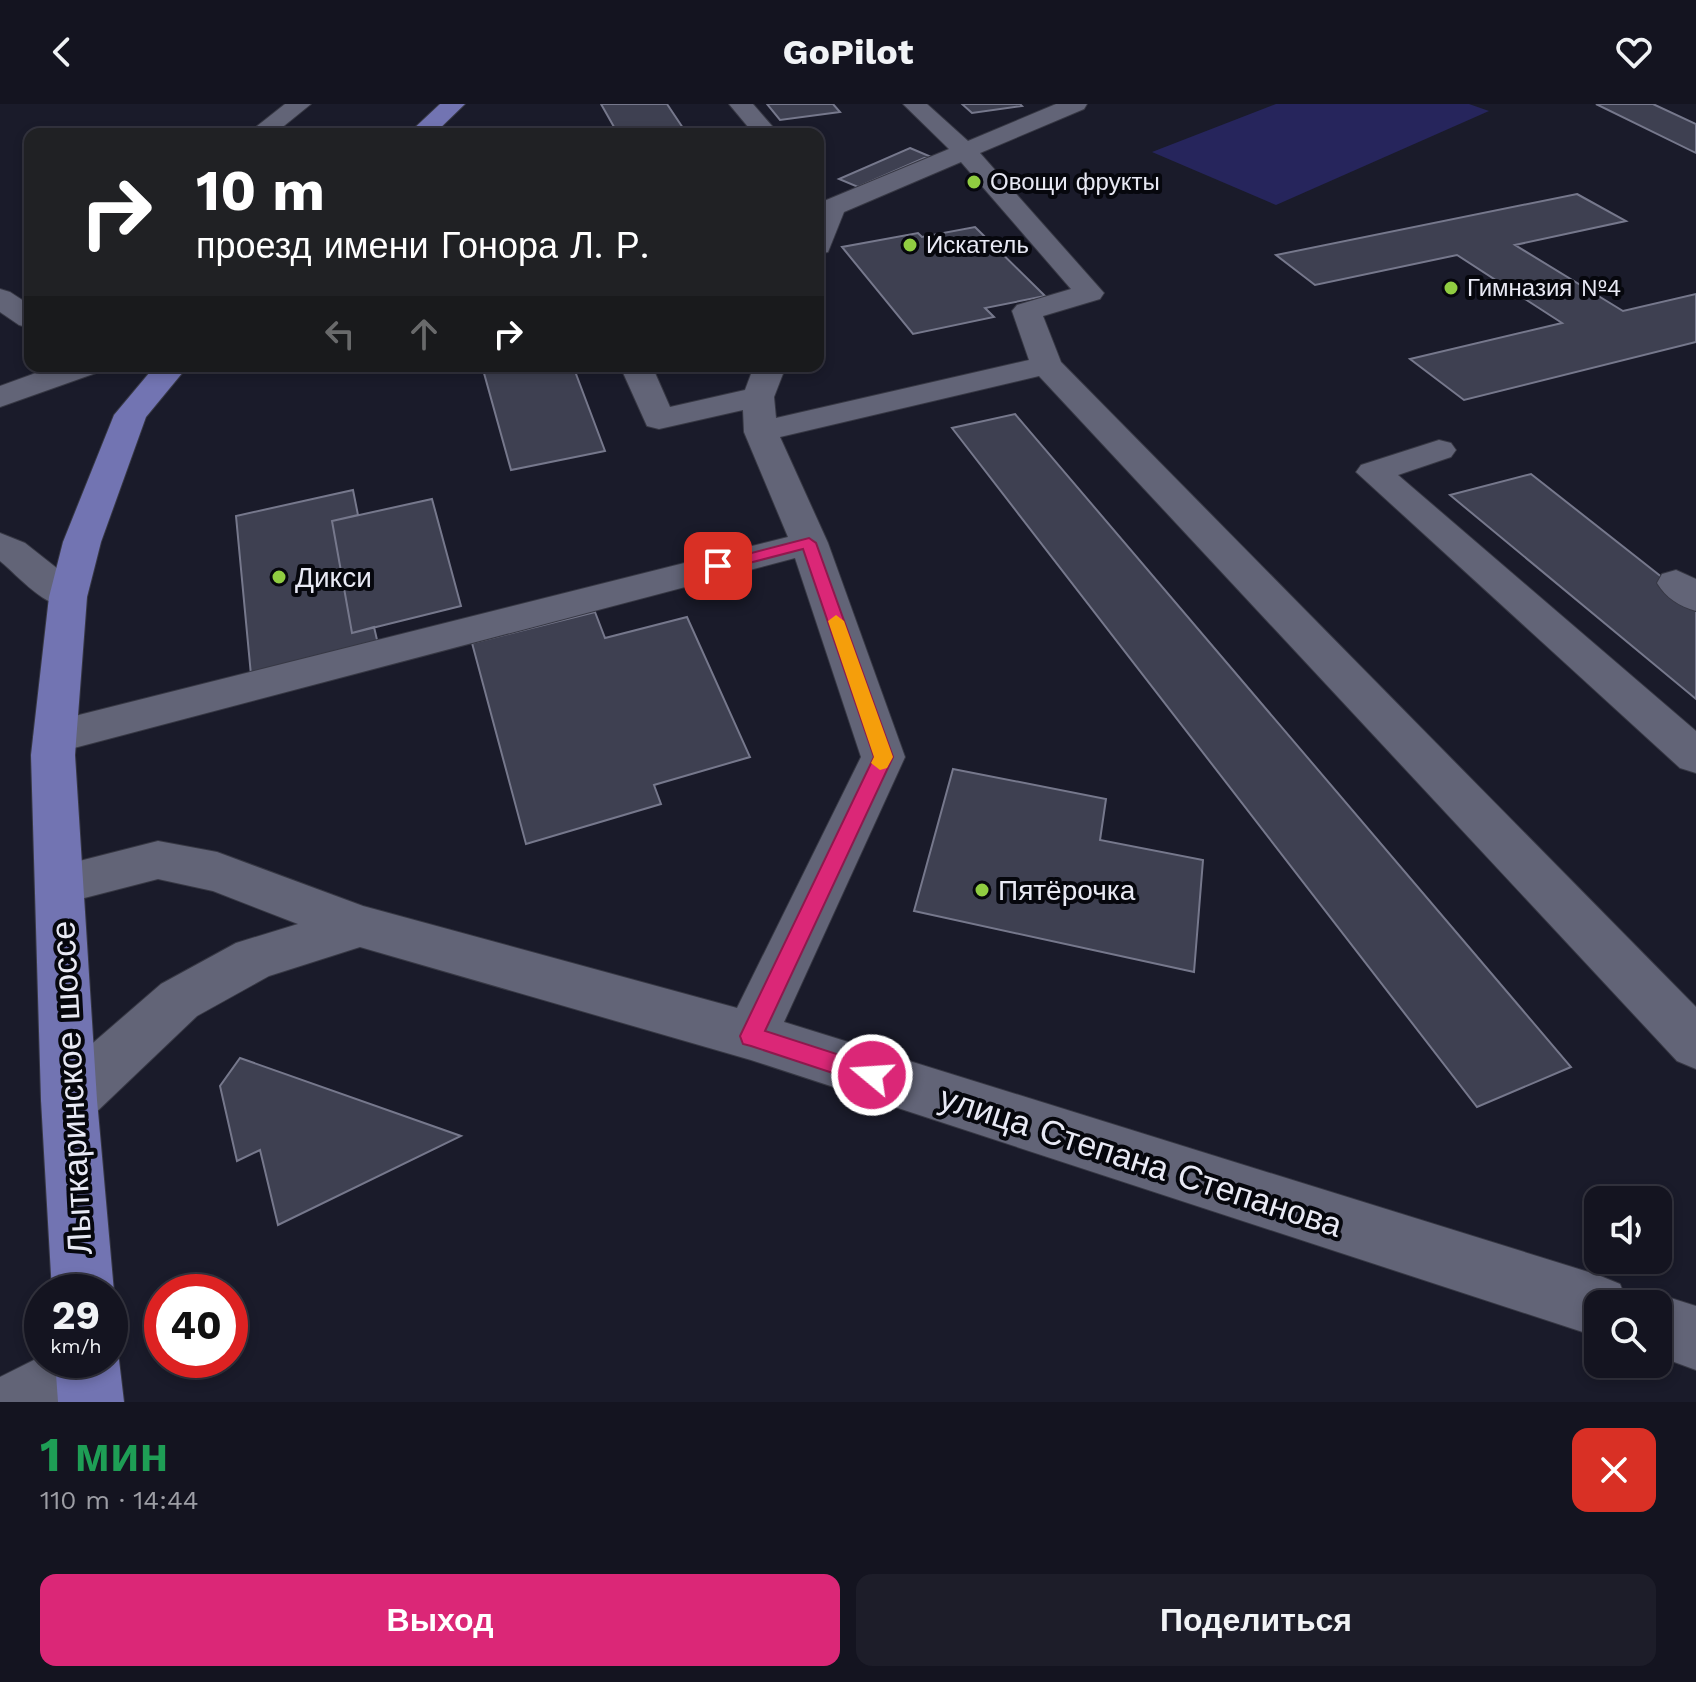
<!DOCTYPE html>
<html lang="ru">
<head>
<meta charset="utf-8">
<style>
	body { margin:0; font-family:"Work Sans",sans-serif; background:#1d1d29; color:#f1f3f6; height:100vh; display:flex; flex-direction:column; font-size:30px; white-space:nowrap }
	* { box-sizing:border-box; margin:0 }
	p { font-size:26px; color:#9d9ea5 }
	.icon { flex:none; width:44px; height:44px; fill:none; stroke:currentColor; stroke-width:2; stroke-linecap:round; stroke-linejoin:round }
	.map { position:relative; height:1298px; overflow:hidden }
	.drawer { display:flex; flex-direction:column; background:#141420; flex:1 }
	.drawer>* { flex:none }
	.banner { position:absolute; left:24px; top:24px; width:800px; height:244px; border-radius:16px; box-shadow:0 4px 12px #0003,0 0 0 2px #33333e; background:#202124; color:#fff; overflow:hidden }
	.tools { position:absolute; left:1584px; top:1082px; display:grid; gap:16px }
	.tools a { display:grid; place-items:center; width:88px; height:88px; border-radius:16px; background:#141420; box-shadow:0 4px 12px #0003,0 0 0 2px #33333e; font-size:40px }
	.speed { position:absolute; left:24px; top:1170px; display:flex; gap:16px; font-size:40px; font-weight:700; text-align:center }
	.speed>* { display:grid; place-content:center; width:104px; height:104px; border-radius:50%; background:#141420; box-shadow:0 4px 12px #0003,0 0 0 2px #33333e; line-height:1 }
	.speed small { font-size:20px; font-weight:400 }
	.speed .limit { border:12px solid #d22; background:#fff; color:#111 }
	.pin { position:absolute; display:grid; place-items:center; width:68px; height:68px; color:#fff; margin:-34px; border-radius:16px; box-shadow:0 4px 12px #0006 }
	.me { position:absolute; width:88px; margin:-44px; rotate:288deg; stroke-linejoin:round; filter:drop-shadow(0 0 6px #0008) }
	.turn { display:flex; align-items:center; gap:28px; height:168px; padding:0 40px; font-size:36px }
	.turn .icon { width:104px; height:104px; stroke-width:2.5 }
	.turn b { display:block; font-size:56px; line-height:68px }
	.lanes { display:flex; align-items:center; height:76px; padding:0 40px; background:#0003; justify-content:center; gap:40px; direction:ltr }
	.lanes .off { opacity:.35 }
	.round { display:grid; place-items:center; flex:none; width:84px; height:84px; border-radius:16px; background:#1d1d29 }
	.overview { display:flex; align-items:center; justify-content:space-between; height:136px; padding:0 40px }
	h1 { font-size:48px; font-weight:700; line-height:60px; color:#1e9e55 }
	.action { display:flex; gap:16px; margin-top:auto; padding:16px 40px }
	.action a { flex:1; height:92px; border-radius:16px; background:#db2777; color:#fff; font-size:32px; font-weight:700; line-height:92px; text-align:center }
	.action a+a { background:#1d1d29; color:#f1f3f6 }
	header { display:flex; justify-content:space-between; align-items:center; height:104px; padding:0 40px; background:#141420; font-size:36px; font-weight:700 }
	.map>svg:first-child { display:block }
	.green { fill:#26255c }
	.building { fill:#3e4051; stroke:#76788c; stroke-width:2 }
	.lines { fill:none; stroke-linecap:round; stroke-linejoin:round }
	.minor-casing { stroke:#373844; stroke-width:2 }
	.major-casing { stroke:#373844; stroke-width:2 }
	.minor { fill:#626477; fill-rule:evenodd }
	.major { fill:#7274b2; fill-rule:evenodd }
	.route { fill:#db2777; stroke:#8e194d; stroke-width:2 }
	.slow { fill:#f59e0b }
	.poi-dot { fill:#90cd41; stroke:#06070d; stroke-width:3 }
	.labels { text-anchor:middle; stroke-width:8; stroke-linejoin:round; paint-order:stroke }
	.far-poi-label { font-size:24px; fill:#e8e9f4; stroke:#06070d; text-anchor:start }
	.poi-label { font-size:28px; fill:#e8e9f4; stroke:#06070d; text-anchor:start }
	.near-street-label { font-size:34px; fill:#e8e9f4; stroke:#06070d }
</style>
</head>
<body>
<header><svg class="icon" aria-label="back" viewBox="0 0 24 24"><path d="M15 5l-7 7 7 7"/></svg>GoPilot<svg class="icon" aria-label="heart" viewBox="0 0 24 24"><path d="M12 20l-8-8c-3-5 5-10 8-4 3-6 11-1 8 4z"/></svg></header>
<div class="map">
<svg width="1696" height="1298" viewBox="0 0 1696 1298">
	<rect width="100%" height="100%" fill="#1a1b2a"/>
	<path class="green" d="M 1276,0 L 1469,0 L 1489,7 L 1276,101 L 1152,48 Z"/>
	<path class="building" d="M 601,0 L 667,0 L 687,30 L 618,30 Z
		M 767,0 L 833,0 L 840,8 L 780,16 Z
		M 962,0 L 1020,0 L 1022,2 L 972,9 Z
		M 1596,0 L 1653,0 L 1696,20 L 1696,49 Z
		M 910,44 L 929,52 L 858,83 L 839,75 Z
		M 1577,90 L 1626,117 L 1515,141 L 1623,207 L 1696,190 L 1696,238 L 1464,296 L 1410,255 L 1562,219 L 1457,151 L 1315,181 L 1276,151 Z
		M 975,123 L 1045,192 L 985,204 L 994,213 L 913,230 L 842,143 L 918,129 L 922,133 Z
		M 482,262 L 573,262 L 605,347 L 511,366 Z
		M 1015,310 L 1571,963 L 1477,1003 L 952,324 Z
		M 1531,370 L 1696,500 L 1696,595 L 1450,391 Z
		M 353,386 L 358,411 L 332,417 L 352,529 L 374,523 L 378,540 L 251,571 L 236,412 Z
		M 432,395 L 461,502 L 352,529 L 332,417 Z
		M 595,508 L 605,534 L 687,513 L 750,653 L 654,681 L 661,700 L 526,740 L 472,539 Z
		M 953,665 L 1106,695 L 1100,736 L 1203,756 L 1194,868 L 914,807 Z
		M 240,954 L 461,1032 L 278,1121 L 260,1046 L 237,1057 L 220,982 Z"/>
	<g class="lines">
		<g class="minor-casing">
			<path id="minor" d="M 285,0 L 311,0 L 274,30 L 247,30 Z
				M 729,0 L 753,0 L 779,30 L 754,30 Z
				M 903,0 L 927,0 L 968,37 L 1056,0 L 1087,0 L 1084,5 L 980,49 L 1104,189 L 1100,195 L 1043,212 L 1061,258 L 1696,903 L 1696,965 L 1677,957 L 1039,272 L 780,333 L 828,439 L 905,653 L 784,918 L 1598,1171 L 1620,1180 L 1628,1200 L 1598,1200 L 1598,1233 L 751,956 L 360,843 L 269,872 L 197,912 L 89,1015 L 69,1022 L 49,1015 L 41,996 L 49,977 L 161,880 L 236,839 L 298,820 L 213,787 L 158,775 L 61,800 L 44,794 L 37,780 L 44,766 L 158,737 L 217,748 L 363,802 L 737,904 L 861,653 L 795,454 L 55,649 L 40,644 L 33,633 L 40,622 L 55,617 L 788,433 L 744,328 L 743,306 L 659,325 L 647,322 L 620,262 L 652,262 L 670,303 L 745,286 L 754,262 L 786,262 L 774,293 L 776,314 L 1029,256 L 1012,207 L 1017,201 L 1071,185 L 961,58 L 844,108 L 828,148 L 818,150 L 818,108 L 824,97 L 949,45 Z
				M 0,185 L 10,188 L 30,201 L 30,224 L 19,221 L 0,208 Z
				M 55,262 L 101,262 L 96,269 L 0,303 L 0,282 Z
				M 1439,336 L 1451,339 L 1456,346 L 1451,353 L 1398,371 L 1696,627 L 1696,669 L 1680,664 L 1356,368 L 1361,361 Z
				M 0,429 L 25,439 L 82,484 L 87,493 L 82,502 C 50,511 23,476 0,457 Z
				M 1676,466 L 1696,475 L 1696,507 C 1679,502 1666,494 1657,479 L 1662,470 Z
				M 1658,1190 L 1696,1202 L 1696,1266 L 1658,1252 L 1658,1200 L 1635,1200 Z
				M 110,1241 L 119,1263 L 110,1286 L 86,1298 L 0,1298 L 0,1273 L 42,1252 L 42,1256 L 110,1256 Z"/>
		</g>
		<g class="major-casing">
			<path id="major" d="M 440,0 L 465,0 L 434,30 L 408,30 Z
				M 155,262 L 188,262 L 146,313 L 101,438 L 87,493 L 75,651 L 97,996 L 114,1188 L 110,1197 L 110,1188 L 52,1188 L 41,996 L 31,651 L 49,493 L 63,438 L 114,311 Z
				M 110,1235 L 119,1256 L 124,1298 L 58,1298 L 55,1256 L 110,1256 Z"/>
		</g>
		<use href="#minor" class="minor"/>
		<use href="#major" class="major"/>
	</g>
	<path class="route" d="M 809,434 L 816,439 L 893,653 L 765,927 L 880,964 L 883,971 L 880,978 L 872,982 L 751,942 L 743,940 L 740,932 L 874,653 L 803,445 L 718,467 L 710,462 L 713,459 Z"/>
	<path class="slow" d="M 836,511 L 844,517 L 893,653 L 887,664 L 880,666 L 871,659 L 874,653 L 828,517 Z"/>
	<g class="poi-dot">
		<circle cx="974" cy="78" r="8"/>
		<circle cx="910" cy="141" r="8"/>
		<circle cx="1451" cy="184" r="8"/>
		<circle cx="279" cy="473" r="8"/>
		<circle cx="982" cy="786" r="8"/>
	</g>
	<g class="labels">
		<g class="far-poi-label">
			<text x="990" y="86">Овощи фрукты</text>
			<text x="926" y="149">Искатель</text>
			<text x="1467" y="192">Гимназия №4</text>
		</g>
		<g class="poi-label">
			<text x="295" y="483">Дикси</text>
			<text x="998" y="796">Пятёрочка</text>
		</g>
		<g class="near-street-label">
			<text transform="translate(71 984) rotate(-93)" y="12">Лыткаринское шоссе</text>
			<text transform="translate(1141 1057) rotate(18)" y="12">улица Степана Степанова</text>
		</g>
	</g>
</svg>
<div class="tools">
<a><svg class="icon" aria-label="sound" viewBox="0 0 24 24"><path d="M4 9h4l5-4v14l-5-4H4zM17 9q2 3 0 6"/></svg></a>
<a><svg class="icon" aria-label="search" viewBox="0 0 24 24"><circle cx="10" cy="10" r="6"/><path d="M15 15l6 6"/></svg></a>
</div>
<div class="speed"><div>29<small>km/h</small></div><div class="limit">40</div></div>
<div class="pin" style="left:718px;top:462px;background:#d93025"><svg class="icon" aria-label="arrive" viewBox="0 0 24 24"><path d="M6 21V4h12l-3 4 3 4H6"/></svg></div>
<svg class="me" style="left:872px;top:971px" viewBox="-20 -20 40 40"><circle r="17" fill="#db2777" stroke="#fff" stroke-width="3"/><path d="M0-11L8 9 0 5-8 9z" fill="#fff"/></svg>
<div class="banner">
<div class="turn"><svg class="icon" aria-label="right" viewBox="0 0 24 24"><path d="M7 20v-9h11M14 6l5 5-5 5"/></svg><div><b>10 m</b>проезд имени Гонора Л. Р.</div></div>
<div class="lanes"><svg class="icon off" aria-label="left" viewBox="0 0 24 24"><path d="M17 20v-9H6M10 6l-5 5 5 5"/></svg><svg class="icon off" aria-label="ahead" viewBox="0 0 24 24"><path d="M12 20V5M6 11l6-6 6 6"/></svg><svg class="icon" aria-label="right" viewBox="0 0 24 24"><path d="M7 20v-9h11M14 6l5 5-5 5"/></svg></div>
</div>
</div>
<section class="drawer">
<div class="overview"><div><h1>1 мин</h1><p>110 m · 14:44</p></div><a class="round" style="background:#d93025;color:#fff"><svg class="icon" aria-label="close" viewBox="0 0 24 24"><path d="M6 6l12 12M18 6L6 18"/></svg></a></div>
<div class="action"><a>Выход</a><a>Поделиться</a></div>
</section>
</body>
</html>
